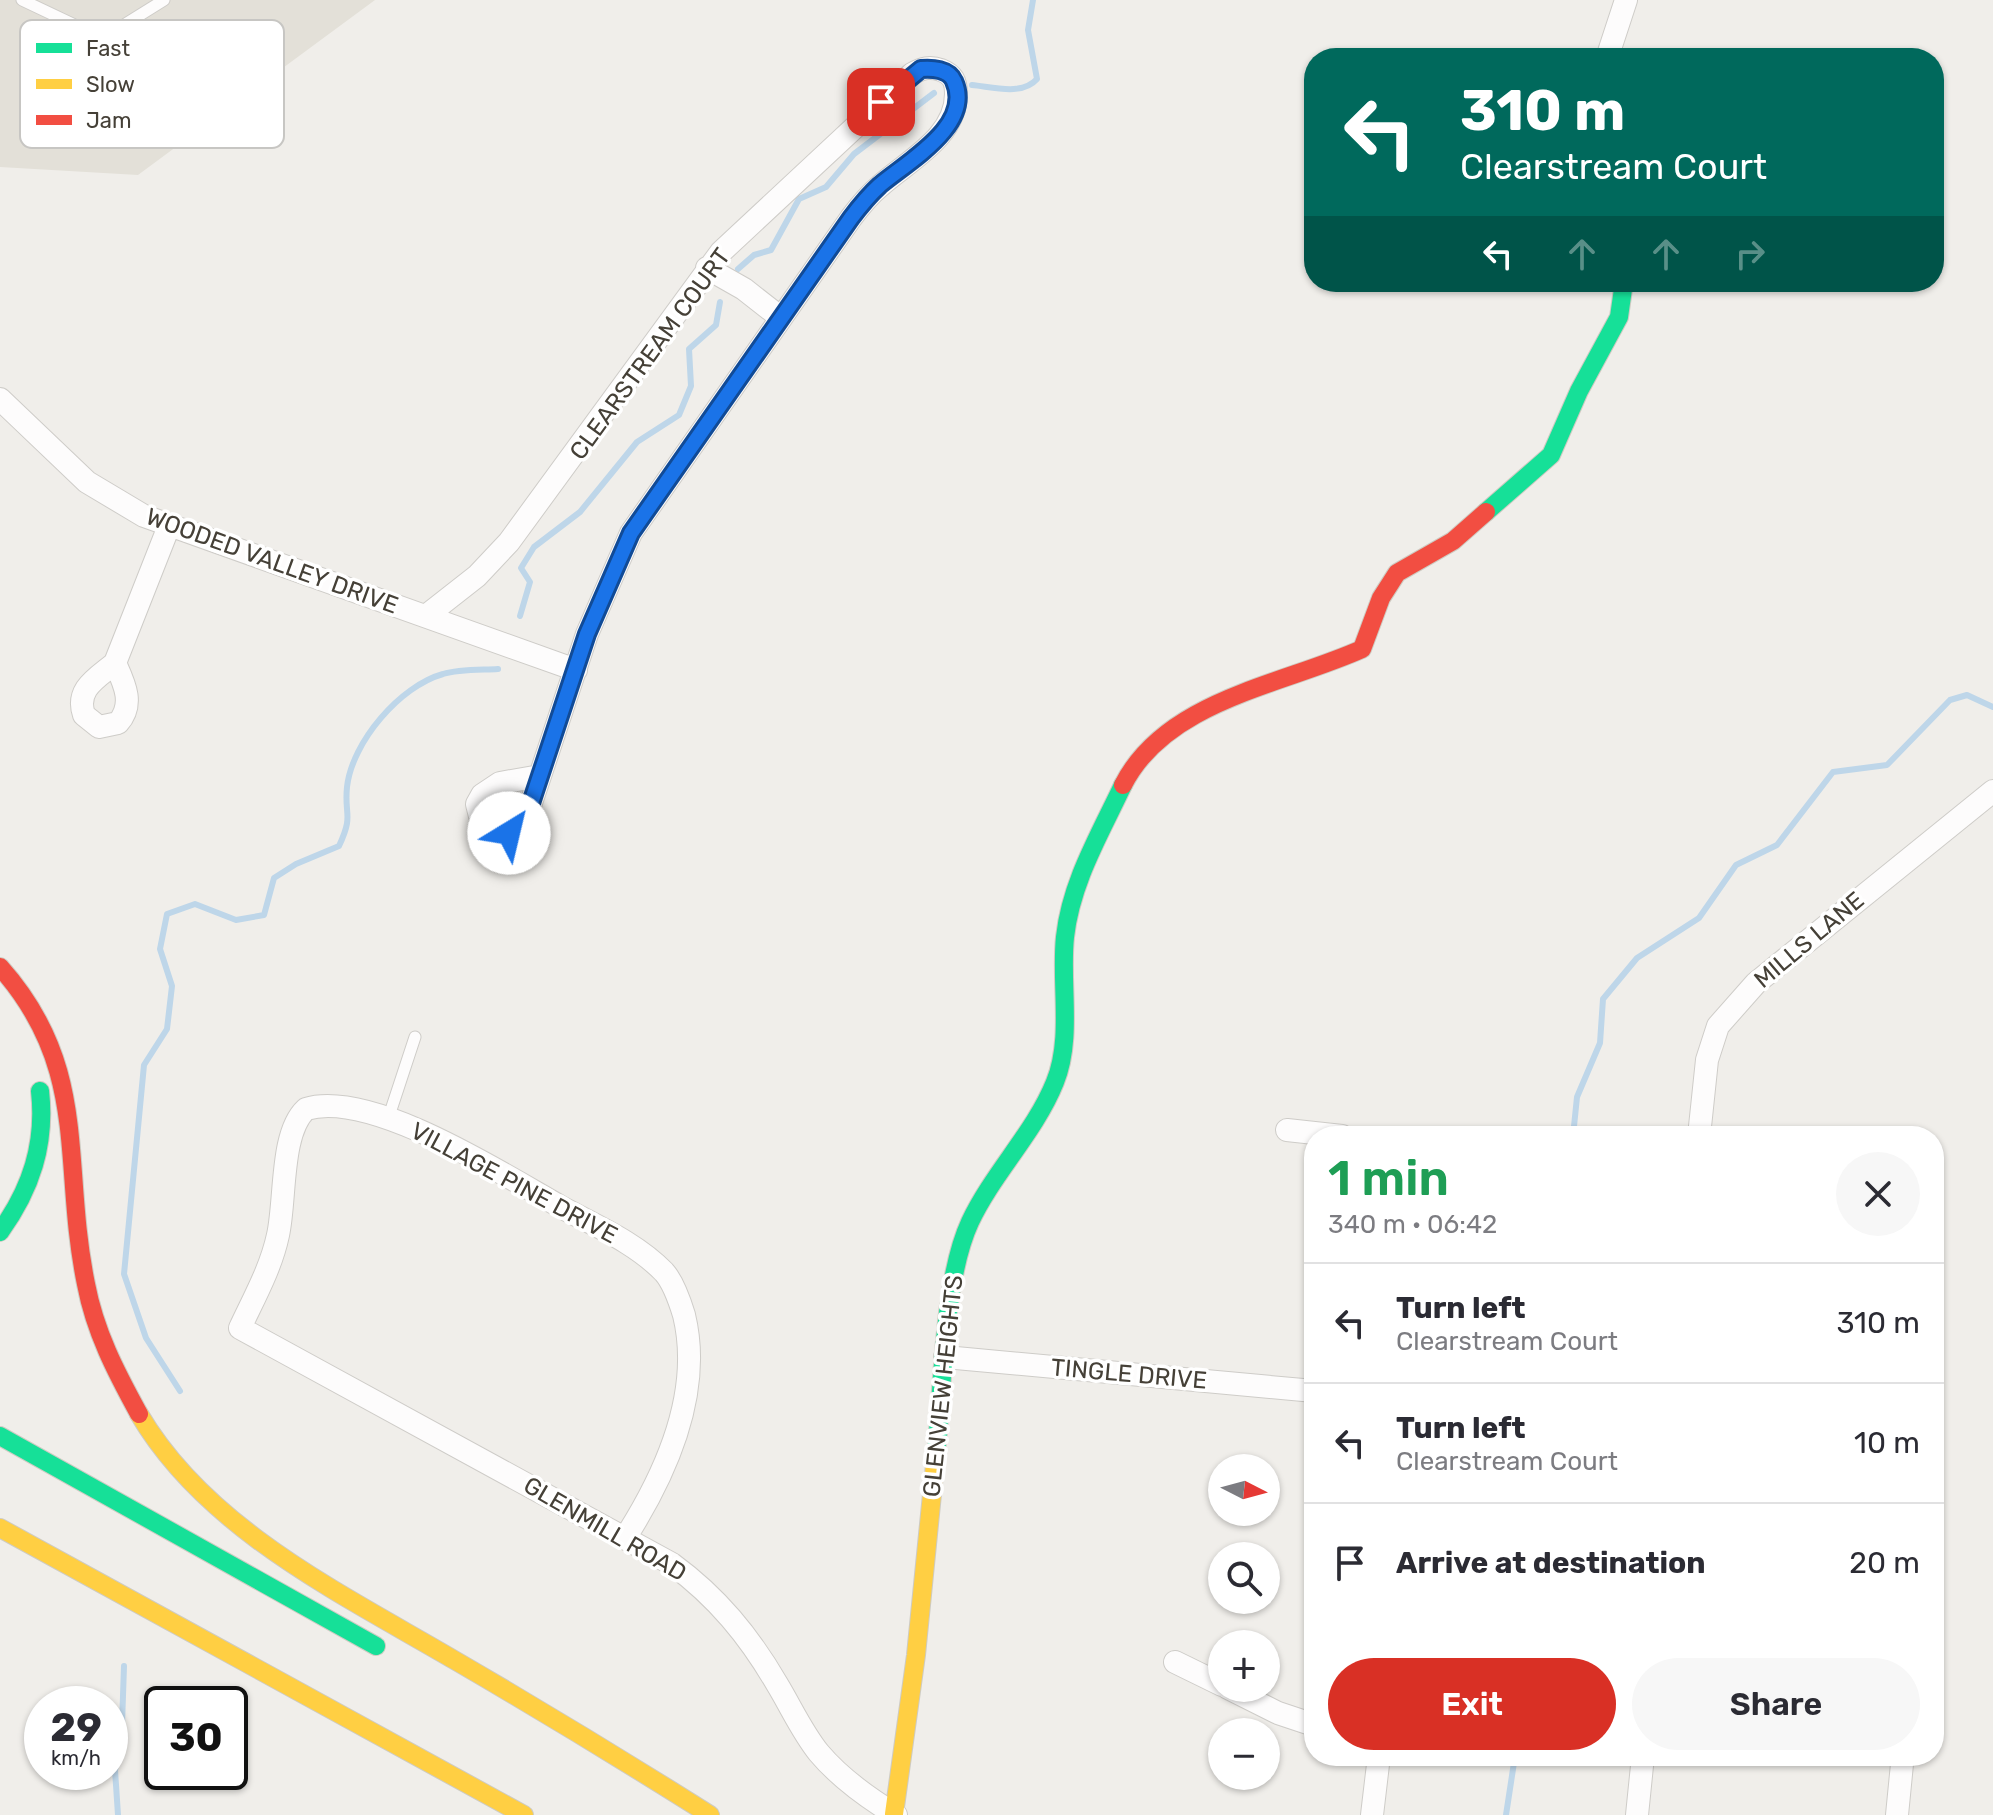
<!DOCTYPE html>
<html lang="en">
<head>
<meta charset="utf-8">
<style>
	body { margin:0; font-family:Rubik,sans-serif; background:#f7f7f7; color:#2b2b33; height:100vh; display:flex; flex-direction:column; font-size:30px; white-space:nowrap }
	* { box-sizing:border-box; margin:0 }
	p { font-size:26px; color:#7c7c81 }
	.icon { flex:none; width:44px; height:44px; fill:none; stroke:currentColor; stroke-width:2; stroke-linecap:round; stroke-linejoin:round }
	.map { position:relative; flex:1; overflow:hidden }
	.drawer { position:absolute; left:1304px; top:1126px; width:640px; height:640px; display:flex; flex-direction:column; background:#fff; border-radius:32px; box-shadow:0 2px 6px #0004 }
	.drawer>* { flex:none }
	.top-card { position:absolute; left:1304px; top:48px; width:640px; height:244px; border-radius:32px; box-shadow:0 2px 6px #0004; background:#00695c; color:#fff; overflow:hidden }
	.needle { width:52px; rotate:96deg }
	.buttons { position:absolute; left:1208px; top:1454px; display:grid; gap:16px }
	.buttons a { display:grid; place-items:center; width:72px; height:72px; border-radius:50%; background:#fff; box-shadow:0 2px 6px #0004; font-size:40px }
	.speed { position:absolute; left:24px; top:1686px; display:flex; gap:16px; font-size:40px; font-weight:700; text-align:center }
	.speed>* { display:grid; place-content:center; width:104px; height:104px; border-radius:50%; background:#fff; box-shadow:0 2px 6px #0004; line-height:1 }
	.speed small { font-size:20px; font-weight:400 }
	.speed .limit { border:4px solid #111; border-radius:12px; background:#fff; color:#111 }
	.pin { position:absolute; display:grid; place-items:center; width:68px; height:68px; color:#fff; margin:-34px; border-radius:16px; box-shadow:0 4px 12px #0006 }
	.me { position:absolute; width:88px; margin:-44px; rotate:36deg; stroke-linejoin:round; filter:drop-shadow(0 0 6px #0008) }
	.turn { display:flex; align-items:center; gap:28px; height:168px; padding:0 24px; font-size:36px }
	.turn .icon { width:104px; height:104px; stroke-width:2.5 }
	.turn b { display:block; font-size:56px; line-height:68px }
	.lanes { display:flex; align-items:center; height:76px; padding:0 24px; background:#0003; justify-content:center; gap:40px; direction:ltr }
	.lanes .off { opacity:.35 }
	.round { display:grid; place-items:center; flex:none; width:84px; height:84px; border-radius:42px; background:#f7f7f7 }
	.summary { display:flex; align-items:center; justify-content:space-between; height:136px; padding:0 24px }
	h1 { font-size:48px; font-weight:600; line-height:60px; color:#1e9e55 }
	.primary-button { display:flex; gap:16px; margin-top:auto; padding:16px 24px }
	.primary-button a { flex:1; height:92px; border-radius:48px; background:#d93025; color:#fff; font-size:32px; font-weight:600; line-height:92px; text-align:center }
	.primary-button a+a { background:#f7f7f7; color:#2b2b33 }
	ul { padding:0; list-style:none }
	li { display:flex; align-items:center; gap:24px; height:120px; padding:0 24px; border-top:2px solid #e1e1e2 }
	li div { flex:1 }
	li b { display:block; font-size:30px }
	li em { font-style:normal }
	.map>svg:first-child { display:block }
	.residential { fill:#e3e0d8 }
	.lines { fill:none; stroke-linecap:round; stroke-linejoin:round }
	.stream { stroke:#bed6e9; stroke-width:6 }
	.lane-casing { stroke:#ceccc8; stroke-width:13 }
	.street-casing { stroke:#ceccc8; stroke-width:24 }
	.fast-casing { stroke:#cecbc2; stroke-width:20 }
	.slow-casing { stroke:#cecbc2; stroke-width:20 }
	.jam-casing { stroke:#cecbc2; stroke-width:20 }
	.lane { stroke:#fdfcfc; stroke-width:11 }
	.street { stroke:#fdfcfc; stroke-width:22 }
	.fast { stroke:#16e098; stroke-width:18 }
	.slow { stroke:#ffcf43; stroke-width:18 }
	.jam { stroke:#f24e42; stroke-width:18 }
	.route-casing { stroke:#114b97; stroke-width:20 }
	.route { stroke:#1a73e8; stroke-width:14 }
	.labels { text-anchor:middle; stroke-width:7; stroke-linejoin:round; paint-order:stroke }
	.street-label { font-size:24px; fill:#454037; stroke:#fff }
	.key { fill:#fff; stroke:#c7c6c3; stroke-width:2 }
	.key-label { font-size:22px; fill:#454037 }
</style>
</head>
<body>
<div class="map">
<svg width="1993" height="1815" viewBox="0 0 1993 1815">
	<rect width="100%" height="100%" fill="#f0eeea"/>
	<path class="residential" d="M 0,0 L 375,0 L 138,175 L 0,167 Z"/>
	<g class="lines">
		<path class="stream" d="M 972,85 C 993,87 1022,96 1037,79 L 1028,30 L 1033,0
			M 738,269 L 754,255 L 771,250 L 799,199 L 826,187 L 854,154 L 934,93
			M 520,616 L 530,582 L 521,568 L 534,547 L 580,512 L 637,442 L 679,415 L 691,386 L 689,349 L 716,325 L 720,302
			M 1573,1136 L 1577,1097 L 1600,1043 L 1603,999 L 1637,958 L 1699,918 L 1736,865 L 1777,845 L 1833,772 L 1887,765 L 1950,700 L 1967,695 L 1993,707
			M 180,1391 L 146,1338 L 124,1274 L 144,1065 L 167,1029 L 172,986 L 160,949 L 167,914 L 195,904 L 236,920 L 264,915 L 274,878 L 296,864 L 339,846 C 354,814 344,816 347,787 C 352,742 400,686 443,674 C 459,669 481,670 498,669
			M 118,1815 L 115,1770 L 122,1725 L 124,1666
			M 1506,1815 L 1515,1756"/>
		<g class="lane-casing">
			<path id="lane" d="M 22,0 L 79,27 L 95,43 L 164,0
				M 388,1119 L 415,1037"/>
		</g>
		<g class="street-casing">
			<path id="street" d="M 1607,58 L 1626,0
				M 707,268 L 744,289 L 781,318
				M 0,399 L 87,482 L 144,516 L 576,670
				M 426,616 L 477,576 L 509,542 L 721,252 L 912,74 C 922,68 930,66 941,70 C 953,75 956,81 956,94 C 956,137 909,160 880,186 C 869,195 860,206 851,218 L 631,533 L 587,634 L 540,776
				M 115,663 C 124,683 135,704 118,723 L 99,727 L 84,715 C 75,689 97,678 115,663 Z
				M 115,663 L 169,526
				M 540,776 L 529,809 L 516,828 L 498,834 L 482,824 L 477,804 L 482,795 L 500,783 Z
				M 1287,1130 L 1342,1136
				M 1699,1136 L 1707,1060 L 1718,1026 L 1756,983 L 1993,791
				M 945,1357 L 1314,1391
				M 625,1538 C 666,1474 703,1393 684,1315 C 680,1302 673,1282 664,1272 C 636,1243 596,1226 561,1207 C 504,1175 371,1089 306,1109 C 280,1133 286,1199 278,1235 C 271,1268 254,1298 240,1328 L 672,1564 C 717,1597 749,1636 777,1684 C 791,1707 802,1732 819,1753 C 840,1778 868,1798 896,1815
				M 1175,1662 L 1222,1685
				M 1228,1688 L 1278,1713 L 1314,1725
				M 1372,1815 L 1379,1756
				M 1637,1815 L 1643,1756
				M 1897,1815 L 1902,1764"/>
		</g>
		<g class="fast-casing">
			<path id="fast" d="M 1486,512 L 1551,455 L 1579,391 L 1619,317 L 1624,282
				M 0,1232 C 31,1189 46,1144 40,1091
				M 0,1436 L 376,1646
				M 936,1454 C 943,1388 943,1280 970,1222 C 993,1173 1035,1132 1055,1082 C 1073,1038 1060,983 1065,937 C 1071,882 1100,834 1123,785"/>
		</g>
		<g class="slow-casing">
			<path id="slow" d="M 139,1414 C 207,1530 344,1595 456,1661 C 542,1711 626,1762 710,1815
				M 0,1528 L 524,1815
				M 894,1814 L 916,1655 L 936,1454"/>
		</g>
		<g class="jam-casing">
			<path id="jam" d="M 1123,785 C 1166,700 1282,685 1362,649 L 1381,598 L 1397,573 L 1453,541 L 1486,512
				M 0,967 C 91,1069 61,1163 86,1284 C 95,1332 116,1372 139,1414"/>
		</g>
		<use href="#lane" class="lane"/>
		<use href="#street" class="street"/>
		<use href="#fast" class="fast"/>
		<use href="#slow" class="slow"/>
		<use href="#jam" class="jam"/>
	</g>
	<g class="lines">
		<g class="route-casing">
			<path id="route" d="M 509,833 L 516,828 L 529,809 L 587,634 L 631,533 L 851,218 C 860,206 869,195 880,185 C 907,162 974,125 954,81 C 949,69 932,68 921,69 L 881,102"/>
		</g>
		<use href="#route" class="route"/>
	</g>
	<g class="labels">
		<g class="street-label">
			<text transform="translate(650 354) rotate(-54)" y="8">CLEARSTREAM COURT</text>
			<text transform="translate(272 561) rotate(20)" y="8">WOODED VALLEY DRIVE</text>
			<text transform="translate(1809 940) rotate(-40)" y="8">MILLS LANE</text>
			<text transform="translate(514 1183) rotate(28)" y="8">VILLAGE PINE DRIVE</text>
			<text transform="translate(1129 1374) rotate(5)" y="8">TINGLE DRIVE</text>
			<text transform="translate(943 1386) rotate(-84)" y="8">GLENVIEW HEIGHTS</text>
			<text transform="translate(605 1529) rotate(30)" y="8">GLENMILL ROAD</text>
		</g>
	</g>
	<rect x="20" y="20" width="264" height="128" rx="12" class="key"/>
	<rect x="36" y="43" width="36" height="10" fill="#16e098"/>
	<rect x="36" y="79" width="36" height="10" fill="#ffcf43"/>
	<rect x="36" y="115" width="36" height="10" fill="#f24e42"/>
	<g class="key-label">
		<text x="86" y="56">Fast</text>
		<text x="86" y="92">Slow</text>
		<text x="86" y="128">Jam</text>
	</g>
</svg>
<div class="buttons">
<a><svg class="needle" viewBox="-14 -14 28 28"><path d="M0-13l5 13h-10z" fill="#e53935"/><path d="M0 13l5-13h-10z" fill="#7c7c81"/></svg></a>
<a><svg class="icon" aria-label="search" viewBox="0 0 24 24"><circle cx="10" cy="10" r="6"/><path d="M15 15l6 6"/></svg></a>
<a>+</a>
<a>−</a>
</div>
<div class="speed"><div>29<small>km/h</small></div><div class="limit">30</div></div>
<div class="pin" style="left:881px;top:102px;background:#d93025"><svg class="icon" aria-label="arrive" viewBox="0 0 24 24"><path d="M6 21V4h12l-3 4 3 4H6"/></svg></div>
<svg class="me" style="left:509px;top:833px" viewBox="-20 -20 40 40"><circle r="19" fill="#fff"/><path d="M0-13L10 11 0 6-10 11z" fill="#1a73e8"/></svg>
<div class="top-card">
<div class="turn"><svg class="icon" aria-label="left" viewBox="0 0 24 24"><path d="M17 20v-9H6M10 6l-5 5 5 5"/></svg><div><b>310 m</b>Clearstream Court</div></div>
<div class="lanes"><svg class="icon" aria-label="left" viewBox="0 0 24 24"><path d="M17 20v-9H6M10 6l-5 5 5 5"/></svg><svg class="icon off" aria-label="ahead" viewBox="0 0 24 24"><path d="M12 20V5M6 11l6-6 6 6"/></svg><svg class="icon off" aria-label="ahead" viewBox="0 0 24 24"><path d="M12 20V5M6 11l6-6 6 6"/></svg><svg class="icon off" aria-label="right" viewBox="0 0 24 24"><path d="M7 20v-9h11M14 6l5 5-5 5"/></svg></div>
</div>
<section class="drawer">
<div class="summary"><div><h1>1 min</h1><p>340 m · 06:42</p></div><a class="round"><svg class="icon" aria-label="close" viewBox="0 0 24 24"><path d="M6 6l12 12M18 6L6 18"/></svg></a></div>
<ul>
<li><svg class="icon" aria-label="left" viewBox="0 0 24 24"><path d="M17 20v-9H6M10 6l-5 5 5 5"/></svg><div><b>Turn left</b><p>Clearstream Court</p></div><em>310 m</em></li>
<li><svg class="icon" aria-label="left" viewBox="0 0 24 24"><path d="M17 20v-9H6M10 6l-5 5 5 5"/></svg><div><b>Turn left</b><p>Clearstream Court</p></div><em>10 m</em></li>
<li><svg class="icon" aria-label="arrive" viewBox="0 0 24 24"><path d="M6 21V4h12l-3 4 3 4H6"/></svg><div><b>Arrive at destination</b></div><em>20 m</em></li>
</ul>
<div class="primary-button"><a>Exit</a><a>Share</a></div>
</section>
</div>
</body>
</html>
